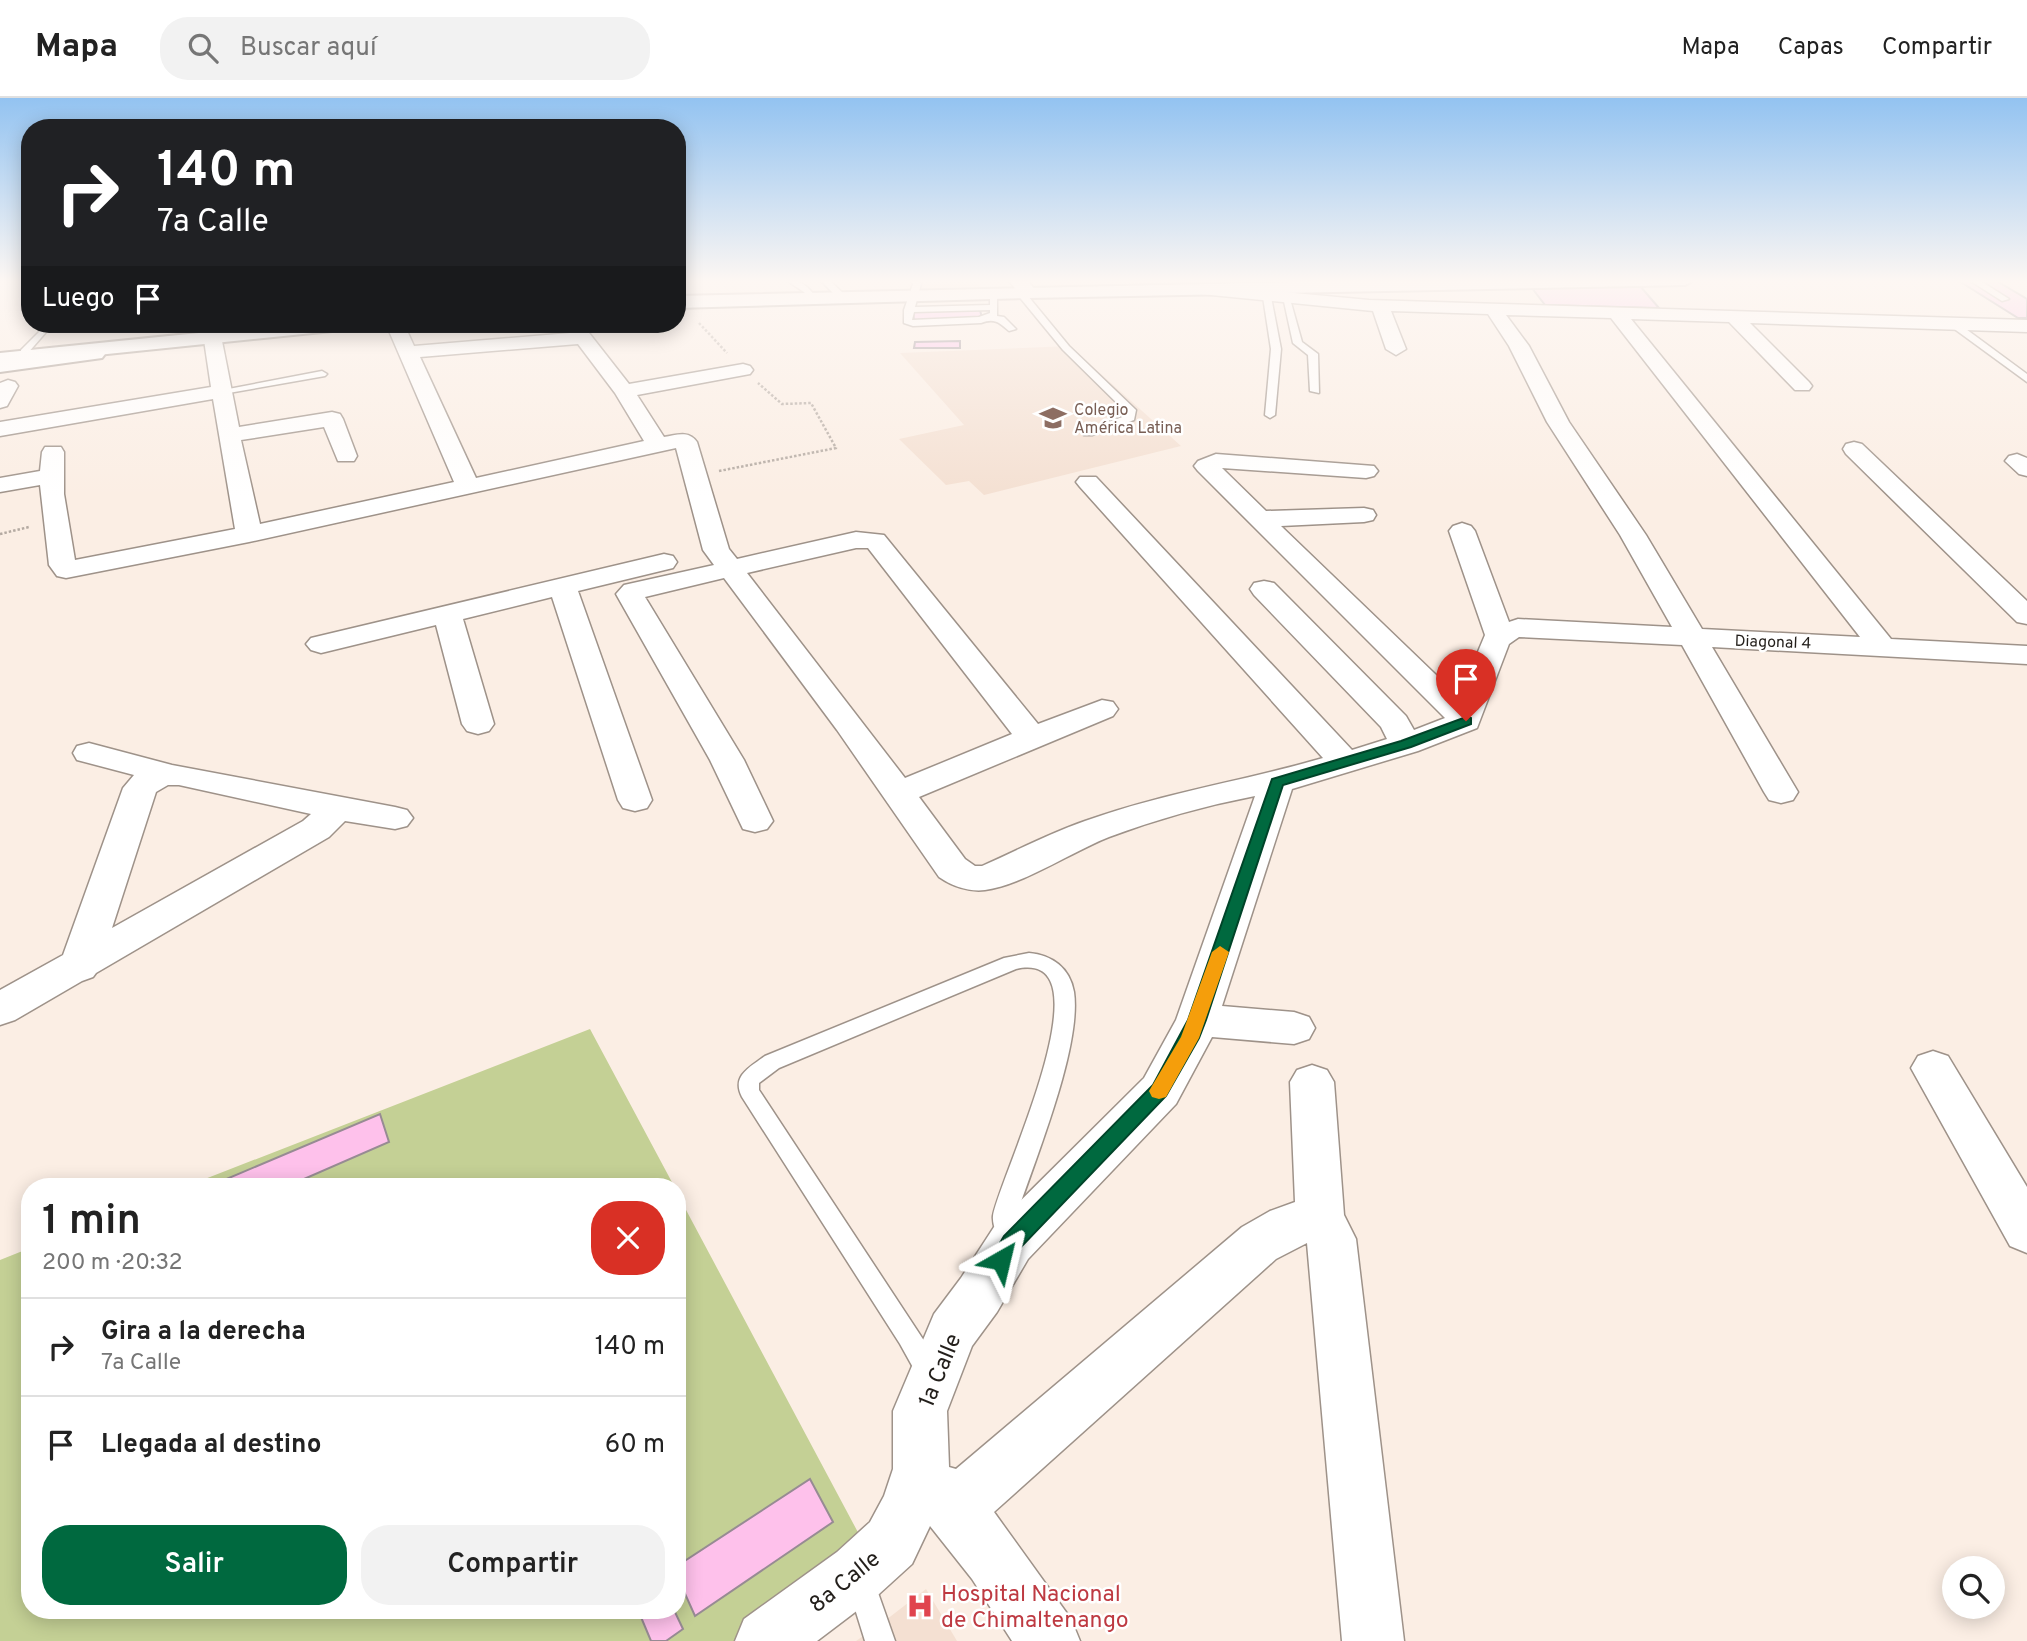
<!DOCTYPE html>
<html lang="es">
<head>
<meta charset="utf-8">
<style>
	body { margin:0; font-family:Overpass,sans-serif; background:#f2f2f2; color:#222; height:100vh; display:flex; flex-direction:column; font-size:26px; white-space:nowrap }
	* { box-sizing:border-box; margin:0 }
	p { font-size:23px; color:#767676 }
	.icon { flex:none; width:38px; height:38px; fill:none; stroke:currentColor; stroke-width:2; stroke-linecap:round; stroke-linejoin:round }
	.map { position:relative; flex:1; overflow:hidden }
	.sheet { position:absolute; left:21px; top:1080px; width:665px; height:441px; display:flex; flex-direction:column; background:#fff; border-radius:28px; box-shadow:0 4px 18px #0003 }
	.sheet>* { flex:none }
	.banner { position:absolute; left:21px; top:21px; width:665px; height:214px; border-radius:28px; box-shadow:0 4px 18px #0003; background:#202124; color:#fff; overflow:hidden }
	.tools { position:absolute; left:1942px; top:1458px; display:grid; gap:14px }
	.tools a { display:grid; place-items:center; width:63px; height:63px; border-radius:50%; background:#fff; box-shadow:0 4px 18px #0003; font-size:35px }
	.pin { position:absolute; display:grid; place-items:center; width:60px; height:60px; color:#fff; margin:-72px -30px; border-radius:50% 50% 50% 0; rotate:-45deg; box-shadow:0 0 7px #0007 }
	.pin .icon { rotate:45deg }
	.me { position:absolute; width:77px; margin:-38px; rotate:37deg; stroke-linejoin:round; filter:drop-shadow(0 0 5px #0008) }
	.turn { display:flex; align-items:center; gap:24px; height:147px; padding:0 21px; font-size:32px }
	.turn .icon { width:91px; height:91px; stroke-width:2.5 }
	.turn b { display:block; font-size:49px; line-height:60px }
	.then { display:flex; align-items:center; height:66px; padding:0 21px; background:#0003; gap:14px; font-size:26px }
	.round { display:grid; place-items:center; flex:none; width:74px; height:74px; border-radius:28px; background:#f2f2f2 }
	.headline { display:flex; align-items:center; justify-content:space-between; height:119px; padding:0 21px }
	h1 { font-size:42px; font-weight:600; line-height:52px }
	.cta { display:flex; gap:14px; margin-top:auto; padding:14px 21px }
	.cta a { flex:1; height:80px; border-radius:28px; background:#00693f; color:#fff; font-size:28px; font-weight:600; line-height:80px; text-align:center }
	.cta a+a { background:#f2f2f2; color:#222 }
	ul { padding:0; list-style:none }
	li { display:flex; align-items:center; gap:21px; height:98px; padding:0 21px; border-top:2px solid #e0e0e0 }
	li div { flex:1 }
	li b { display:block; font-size:26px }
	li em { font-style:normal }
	header { display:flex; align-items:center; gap:42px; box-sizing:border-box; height:98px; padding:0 35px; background:#fff; border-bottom:2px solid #e0e0e0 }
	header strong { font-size:33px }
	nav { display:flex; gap:38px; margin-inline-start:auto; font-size:24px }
	.search { width:490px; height:63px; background:#f2f2f2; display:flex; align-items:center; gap:18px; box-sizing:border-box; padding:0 24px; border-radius:28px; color:#767676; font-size:26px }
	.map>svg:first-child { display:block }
	.built { fill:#f4e0d2 }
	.green { fill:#c4d095 }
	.building { fill:#fec1eb; stroke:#978b93; stroke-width:2 }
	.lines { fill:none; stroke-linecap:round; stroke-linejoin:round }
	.lane-casing { stroke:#9e9289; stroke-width:3 }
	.street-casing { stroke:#9e9289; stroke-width:3 }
	.secondary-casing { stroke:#9e9289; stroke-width:4 }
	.primary-casing { stroke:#9e9289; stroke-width:4 }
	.path { stroke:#b4aaa2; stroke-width:2.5; stroke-dasharray:2.5 2; stroke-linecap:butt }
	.lane { fill:#fff; fill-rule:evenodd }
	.street { fill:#fff; fill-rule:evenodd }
	.secondary { fill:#fff; fill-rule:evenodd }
	.primary { fill:#fff; fill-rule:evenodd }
	.route { fill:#00693f; stroke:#004429; stroke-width:2 }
	.slow { fill:#f59e0b }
	.labels { text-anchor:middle; stroke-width:5; stroke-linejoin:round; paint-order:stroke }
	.far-education-label { font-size:16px; fill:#785e54; stroke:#fff; text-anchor:start }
	.far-street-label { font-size:16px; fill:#231f1b; stroke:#fff }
	.near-street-label { font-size:23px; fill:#231f1b; stroke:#fff }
	.near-health-label { font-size:23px; fill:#be3a42; stroke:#fff; text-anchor:start }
</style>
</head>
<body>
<header>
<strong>Mapa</strong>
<div class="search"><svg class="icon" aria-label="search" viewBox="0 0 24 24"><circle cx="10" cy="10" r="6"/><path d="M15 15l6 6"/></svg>Buscar aquí</div>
<nav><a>Mapa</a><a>Capas</a><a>Compartir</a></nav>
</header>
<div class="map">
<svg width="2027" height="1543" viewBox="0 0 2027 1543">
	<rect width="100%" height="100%" fill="#fbeee4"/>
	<path class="built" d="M 906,182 L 975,182 L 980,188 L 911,191 Z
		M 1070,248 L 1181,348 L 984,397 L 969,383 L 946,387 L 899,341 L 964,327 L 900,255 Z
		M 926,1491 L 957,1543 L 856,1543 L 882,1525 Z"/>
	<path class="green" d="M 590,931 L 674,1088 L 187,1088 Z
		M 677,1095 L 885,1485 L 802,1543 L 0,1543 L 0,1162 L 30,1150 L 30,1512 L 677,1512 Z"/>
	<path class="building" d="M 1995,182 L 2027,201 L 2027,220 L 2018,220 L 1959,183 Z
		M 1640,188 L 1659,210 L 1545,207 L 1532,190 Z
		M 980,212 L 982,220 L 914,222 L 913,214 Z
		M 960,243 L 960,250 L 914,250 L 915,244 Z
		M 380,1016 L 389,1044 L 288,1088 L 210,1088 Z
		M 810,1381 L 833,1424 L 695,1518 L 677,1478 L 677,1468 Z
		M 638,1512 L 674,1512 L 683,1531 L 666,1543 L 651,1543 Z"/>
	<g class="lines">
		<g class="lane-casing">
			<path id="lane" d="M 786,182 C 800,182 809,188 816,200 L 809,202 L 804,194 Z
				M 820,182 L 829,182 L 845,197 L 845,201 L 839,201 Z
				M 911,182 L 919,182 L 921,186 L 915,209 L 990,207 L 990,195 L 997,193 L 997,218 L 1004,219 L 1016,231 L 1009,233 C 999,224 994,220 981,225 L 913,228 L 904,225 L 904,212 L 913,186 ZM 990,212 L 990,215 L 979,219 L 912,222 L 914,214 Z
				M 1969,182 L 1979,182 L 2009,201 L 2002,203 Z
				M 1017,192 L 1023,192 L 1069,248 L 1136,312 L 1134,322 L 1092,337 L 1084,337 L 1084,333 L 1125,318 L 1127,315 L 1063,252 L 1017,196 Z
				M 1267,196 L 1271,199 L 1281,251 L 1275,317 L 1270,320 L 1265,317 L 1271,251 L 1263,199 Z
				M 1283,199 L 1290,201 L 1302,244 L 1318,256 L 1319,295 L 1310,293 L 1308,257 L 1293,245 Z
				M 1949,223 L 1955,223 L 2027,276 L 2027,284 L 1949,227 Z
				M 47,226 L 57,226 L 47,233 L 27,256 L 21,256 L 21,252 Z
				M 322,273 L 327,276 L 325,278 L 223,296 L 218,293 Z
				M 1029,855 C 1052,857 1070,870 1074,894 C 1082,949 1034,1064 1016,1119 L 1022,1141 L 1018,1148 L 1010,1151 L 1002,1148 C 998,1140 992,1127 993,1118 C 997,1085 1113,849 1016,871 L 779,970 L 759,985 L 759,992 L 938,1264 L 942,1273 L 938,1282 L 929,1285 L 920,1282 L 900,1246 L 742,999 C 731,978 750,969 765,958 L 1004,860 Z
				M 860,1468 L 870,1472 L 895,1543 L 865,1543 L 846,1482 L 850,1472 Z"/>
		</g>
		<g class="street-casing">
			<path id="street" d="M 1008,182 L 1027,182 L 1037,194 L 1028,199 L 1022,198 Z
				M 1207,187 L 1369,202 L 2027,222 L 2027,234 L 1750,225 L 1809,284 L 1812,288 L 1809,292 L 1795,292 L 1729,224 L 1631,221 L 1891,541 L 2027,548 L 2027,566 L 1712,549 L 1798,694 L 1793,702 L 1781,705 L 1769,702 L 1764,694 L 1682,547 L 1519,539 L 1509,546 L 1477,630 L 1418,653 L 1292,691 L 1222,908 L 1294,914 L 1309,919 L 1315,930 L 1309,941 L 1294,946 L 1212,939 L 1176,1006 L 1028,1161 L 997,1214 L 972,1248 L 947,1313 L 949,1369 L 956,1371 L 1242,1129 L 1270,1113 L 1295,1104 L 1290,984 L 1297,972 L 1312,967 L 1327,972 L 1334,984 L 1344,1117 L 1356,1141 L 1404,1543 L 1342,1543 L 1307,1145 L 1276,1161 L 994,1414 L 1071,1521 L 1080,1543 L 1012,1543 L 972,1481 L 930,1428 L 912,1466 L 879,1496 L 817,1543 L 735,1543 L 744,1521 L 837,1454 L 870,1424 L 884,1398 L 893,1371 L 893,1313 L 934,1216 L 961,1180 L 994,1129 L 1144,980 L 1176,922 L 1255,698 C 1208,707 1154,722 1109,739 C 1071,754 1023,787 985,792 C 969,794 952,788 939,779 L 837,632 L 724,480 L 645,499 L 744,662 L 773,723 L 767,731 L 755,734 L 743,731 L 710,662 L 616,496 L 624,487 L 714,467 L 703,452 L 676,350 L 249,444 L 66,480 L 57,478 L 49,467 L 40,387 L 0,394 L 0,380 L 40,373 L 42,354 L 45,349 L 61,349 L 64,354 L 64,396 L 75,462 L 235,431 L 213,301 L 0,338 L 0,324 L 211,289 L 204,242 L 207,238 L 221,238 L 239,329 L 332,314 L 340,316 L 343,321 L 357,358 L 354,363 L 338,363 L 324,329 L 241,342 L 260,426 L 454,384 L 386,226 L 404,226 L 414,248 L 570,235 L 564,226 L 582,226 L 629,286 L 743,266 L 750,268 L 753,272 L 750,276 L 637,297 L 664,339 C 676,337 689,332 697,344 L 729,451 L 737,461 L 856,434 L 884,437 L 1038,626 L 1102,602 L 1113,604 L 1118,611 L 1113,618 L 919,699 L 965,761 L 975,768 L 982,768 C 1016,753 1050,735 1085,723 C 1163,695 1244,683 1323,660 L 1080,389 L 1076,384 L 1080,379 L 1096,379 L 1352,652 L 1387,641 L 1381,629 L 1254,497 L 1250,491 L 1254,485 L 1264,483 L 1274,485 L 1406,618 L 1414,632 L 1445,620 L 1198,373 L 1194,368 L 1198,363 L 1216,356 L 1374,368 L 1378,373 L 1374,378 L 1366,380 L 1222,370 L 1266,413 L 1364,410 L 1373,412 L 1376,417 L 1373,422 L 1364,424 L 1281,428 L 1459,599 L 1485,537 L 1449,433 L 1453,428 L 1462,425 L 1471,428 L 1475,433 L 1509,524 L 1518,521 L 1672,529 L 1620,437 L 1547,324 L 1509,248 L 1488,216 L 1391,213 L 1406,251 L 1396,257 L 1386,251 L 1373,213 L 1201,196 L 1198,192 L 1201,188 ZM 1506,217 L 1611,220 L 1860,539 L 1702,531 L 1646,437 L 1569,324 L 1529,248 ZM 578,246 L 615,295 L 644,343 L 476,380 L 420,259 ZM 856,450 L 868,450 L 1012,636 L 905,680 L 747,475 Z
				M 8,282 L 15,284 L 18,288 L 7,308 L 0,310 L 0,285 Z
				M 1854,344 L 1862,346 L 2027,503 L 2027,526 L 2017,524 L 1846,356 L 1843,351 L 1846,346 Z
				M 2017,356 L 2027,360 L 2027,378 L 2019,376 L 2005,363 L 2009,358 Z
				M 664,456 L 673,458 L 677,464 L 673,470 L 578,493 L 652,702 L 647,710 L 635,713 L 623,710 L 618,702 L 552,499 L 463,521 L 494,626 L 489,633 L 478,636 L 467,633 L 462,626 L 436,527 L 321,555 L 311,552 L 306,546 L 311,540 Z
				M 89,645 L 172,667 L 395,709 L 407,712 L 413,720 L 407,728 L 395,731 L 345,723 L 329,739 L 96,875 L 93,879 L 82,883 L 15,922 L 0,927 L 0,892 L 63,857 L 123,690 L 134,677 L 77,662 L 73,655 L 77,648 ZM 168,687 L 179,687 L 311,716 L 303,723 L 112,830 L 156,694 Z
				M 1933,953 L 1948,958 L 2027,1089 L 2027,1155 L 2010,1148 L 1911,970 L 1918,958 Z"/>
		</g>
		<g class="secondary-casing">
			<path id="secondary" d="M 95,250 L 102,252 L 105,256 L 102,260 L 0,274 L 0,262 Z"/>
		</g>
		<g class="primary-casing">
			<path id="primary" d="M 1383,182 L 1694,182 L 1685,187 L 1028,200 L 677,210 L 677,198 Z
				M 287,226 L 352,226 L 342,232 L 0,267 L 0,255 Z"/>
		</g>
		<path class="path" d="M 699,225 L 727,255
			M 719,373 L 836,350 L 811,305 L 782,306 L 758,285
			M 0,436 L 29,429"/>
		<use href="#lane" class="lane"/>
		<use href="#street" class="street"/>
		<use href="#secondary" class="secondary"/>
		<use href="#primary" class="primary"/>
	</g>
	<linearGradient id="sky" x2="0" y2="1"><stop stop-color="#93c3f1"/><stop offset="0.46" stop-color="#fdf7f3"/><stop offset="1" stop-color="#fdf7f3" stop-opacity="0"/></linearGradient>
	<rect width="2027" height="398" fill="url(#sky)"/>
	<path class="route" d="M 1466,619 L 1471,620 L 1471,626 L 1411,649 L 1283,687 L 1206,922 L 1199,940 L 1166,998 L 1019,1151 L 1008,1169 L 1001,1172 L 993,1169 L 990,1162 L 1004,1138 L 1153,987 L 1188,922 L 1272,681 L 1401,643 Z"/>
	<path class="slow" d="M 1220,848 L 1229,854 L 1199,940 L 1166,999 L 1159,1001 L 1152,999 L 1149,993 L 1181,939 L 1212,854 Z"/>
	<defs>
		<g id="university-bare" transform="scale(2.1)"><path d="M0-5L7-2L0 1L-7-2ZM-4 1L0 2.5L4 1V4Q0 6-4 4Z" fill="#8d6e63" stroke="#fff" stroke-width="2.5" paint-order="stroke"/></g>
		<g id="hospital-bare" transform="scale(2.1)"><path d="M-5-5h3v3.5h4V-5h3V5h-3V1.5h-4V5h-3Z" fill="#e0444e" stroke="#fff" stroke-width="2.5" paint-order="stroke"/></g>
	</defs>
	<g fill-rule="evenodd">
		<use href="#university-bare" x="1053" y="320"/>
		<use href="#hospital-bare" x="920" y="1508"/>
	</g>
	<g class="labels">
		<g class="far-education-label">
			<text x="1074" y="317">Colegio<tspan x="1074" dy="18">América Latina</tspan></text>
		</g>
		<g class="far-street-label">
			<text transform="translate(1773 543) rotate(2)" y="6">Diagonal 4</text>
		</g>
		<g class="near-street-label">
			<text transform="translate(939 1272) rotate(-68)" y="8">1a Calle</text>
			<text transform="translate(844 1483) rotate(-39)" y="8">8a Calle</text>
		</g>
		<g class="near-health-label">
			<text x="941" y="1503">Hospital Nacional<tspan x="941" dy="26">de Chimaltenango</tspan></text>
		</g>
	</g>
</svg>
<div class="tools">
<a><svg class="icon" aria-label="search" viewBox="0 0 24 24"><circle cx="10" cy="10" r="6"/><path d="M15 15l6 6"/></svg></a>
</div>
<div class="pin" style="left:1466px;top:623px;background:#d93025"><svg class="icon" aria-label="arrive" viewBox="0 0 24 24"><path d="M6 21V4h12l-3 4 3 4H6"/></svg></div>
<svg class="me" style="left:1001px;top:1162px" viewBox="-20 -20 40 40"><path d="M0-17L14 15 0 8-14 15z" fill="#00693f" stroke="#fff" stroke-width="4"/></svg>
<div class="banner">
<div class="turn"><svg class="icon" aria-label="right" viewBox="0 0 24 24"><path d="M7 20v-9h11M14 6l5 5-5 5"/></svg><div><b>140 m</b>7a Calle</div></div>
<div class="then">Luego<svg class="icon" aria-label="arrive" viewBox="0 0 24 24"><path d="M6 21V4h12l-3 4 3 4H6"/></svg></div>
</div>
<section class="sheet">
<div class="headline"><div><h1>1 min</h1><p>200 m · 20:32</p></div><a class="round" style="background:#d93025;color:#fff"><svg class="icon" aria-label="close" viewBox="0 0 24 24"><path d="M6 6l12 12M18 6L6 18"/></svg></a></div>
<ul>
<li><svg class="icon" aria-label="right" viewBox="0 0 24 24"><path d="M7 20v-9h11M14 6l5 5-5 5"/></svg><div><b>Gira a la derecha</b><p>7a Calle</p></div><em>140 m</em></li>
<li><svg class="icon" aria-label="arrive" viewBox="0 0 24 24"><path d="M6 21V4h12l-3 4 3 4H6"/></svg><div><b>Llegada al destino</b></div><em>60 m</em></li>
</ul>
<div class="cta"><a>Salir</a><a>Compartir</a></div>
</section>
</div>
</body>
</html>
